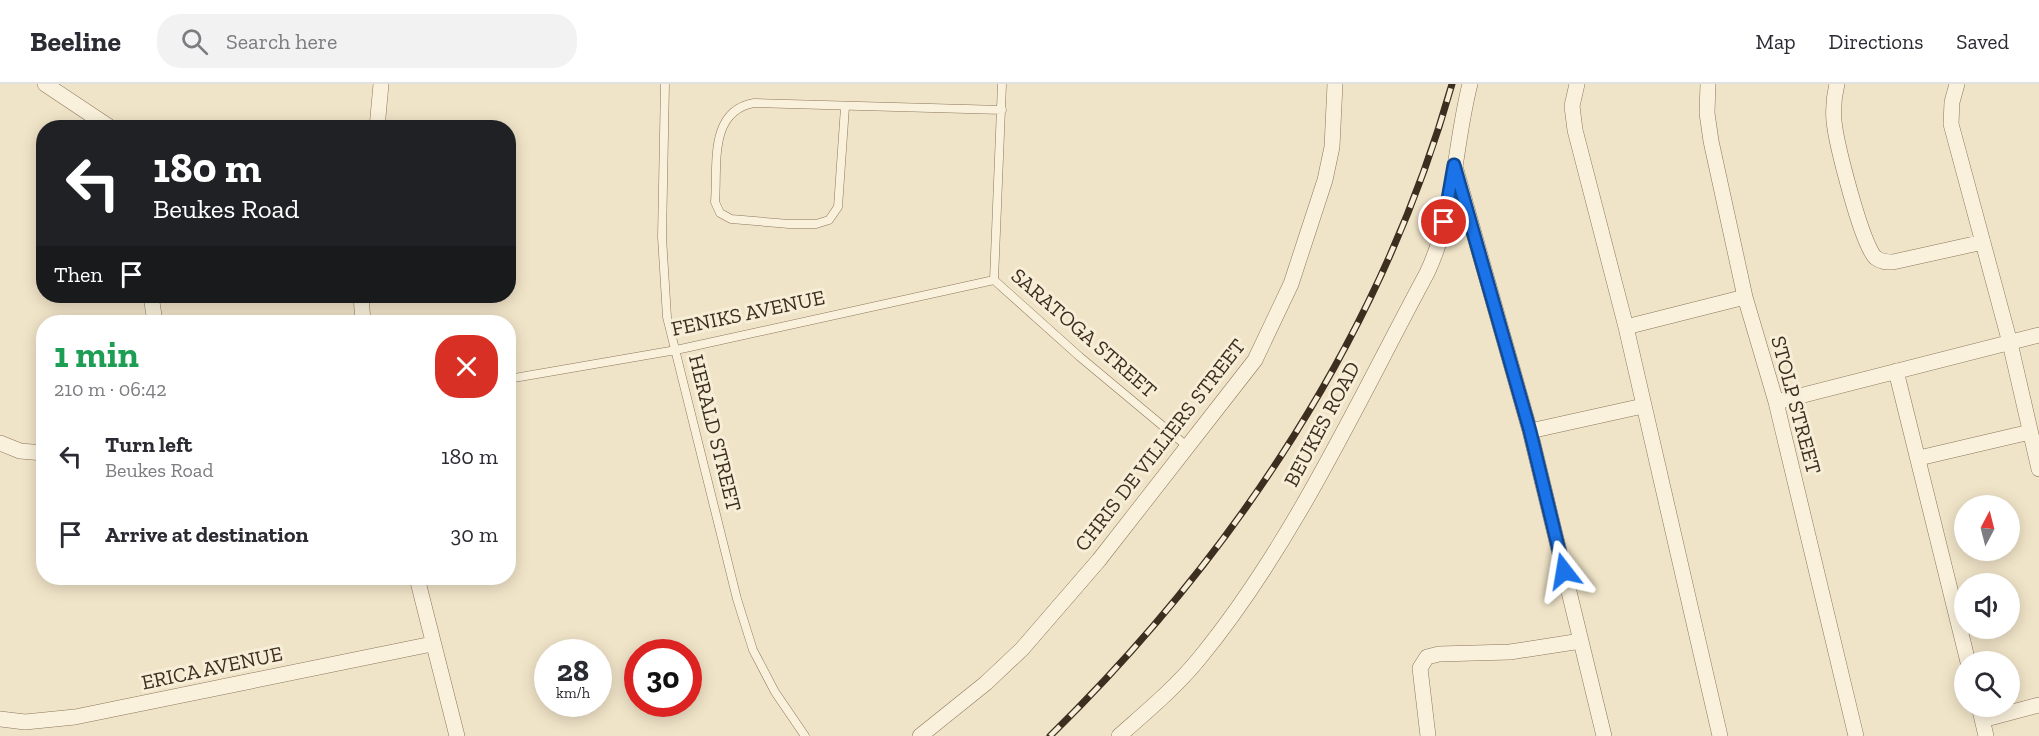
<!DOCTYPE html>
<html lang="en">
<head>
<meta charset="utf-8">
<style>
	body { margin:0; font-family:"Zilla Slab",serif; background:#f2f2f3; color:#2b2b33; height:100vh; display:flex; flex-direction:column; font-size:22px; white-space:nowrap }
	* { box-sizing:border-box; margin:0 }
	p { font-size:20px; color:#7c7c81 }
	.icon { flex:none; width:33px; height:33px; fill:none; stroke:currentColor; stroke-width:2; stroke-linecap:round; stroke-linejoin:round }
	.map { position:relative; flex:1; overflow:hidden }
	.side { position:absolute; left:36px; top:231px; width:480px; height:270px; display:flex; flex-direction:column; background:#fff; border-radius:24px; box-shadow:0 3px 15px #0003 }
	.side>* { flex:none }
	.banner { position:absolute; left:36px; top:36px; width:480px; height:183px; border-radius:24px; box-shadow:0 3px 15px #0003; background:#202124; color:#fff; overflow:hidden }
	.needle { width:39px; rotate:7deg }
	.fabs { position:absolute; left:1954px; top:411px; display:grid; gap:12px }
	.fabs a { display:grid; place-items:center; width:66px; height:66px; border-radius:50%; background:#fff; box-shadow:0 3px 15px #0003; font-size:30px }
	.speed { position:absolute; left:534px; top:555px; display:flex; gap:12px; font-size:30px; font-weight:700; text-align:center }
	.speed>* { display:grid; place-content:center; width:78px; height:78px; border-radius:50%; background:#fff; box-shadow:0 3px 15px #0003; line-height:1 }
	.speed small { font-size:15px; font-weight:400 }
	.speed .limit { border:9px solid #d22; background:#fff; color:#111 }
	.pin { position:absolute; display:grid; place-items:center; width:51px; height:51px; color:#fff; margin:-26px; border:3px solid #fff; border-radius:50%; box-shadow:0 2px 6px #0007 }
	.me { position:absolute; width:66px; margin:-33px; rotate:346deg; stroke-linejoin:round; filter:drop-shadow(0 0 4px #0008) }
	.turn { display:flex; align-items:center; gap:21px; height:126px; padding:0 18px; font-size:27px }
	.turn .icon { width:78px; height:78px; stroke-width:2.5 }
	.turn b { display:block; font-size:42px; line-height:51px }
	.then { display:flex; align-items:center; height:57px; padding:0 18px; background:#0003; gap:12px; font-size:22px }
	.round { display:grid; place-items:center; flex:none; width:63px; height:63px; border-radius:24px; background:#f2f2f3 }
	.headline { display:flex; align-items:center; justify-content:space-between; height:102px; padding:0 18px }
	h1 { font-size:36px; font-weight:800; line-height:45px; color:#1e9e55 }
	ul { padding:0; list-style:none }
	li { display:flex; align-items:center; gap:18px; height:78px; padding:0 18px }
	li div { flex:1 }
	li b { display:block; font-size:22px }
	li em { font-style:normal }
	header { display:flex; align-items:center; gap:36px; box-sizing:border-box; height:84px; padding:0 30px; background:#fff; border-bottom:2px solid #e1e1e2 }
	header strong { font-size:28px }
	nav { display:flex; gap:33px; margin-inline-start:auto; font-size:21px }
	.search { width:420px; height:54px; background:#f2f2f3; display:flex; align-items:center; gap:15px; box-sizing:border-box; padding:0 21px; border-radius:24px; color:#7c7c81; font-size:22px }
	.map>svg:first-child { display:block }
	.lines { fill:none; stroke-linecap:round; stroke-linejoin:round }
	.service-casing { stroke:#8d765c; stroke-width:9 }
	.minor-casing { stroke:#8d765c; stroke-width:16 }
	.service { stroke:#faf1dc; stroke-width:8 }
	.minor { stroke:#faf1dc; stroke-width:15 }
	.rail-casing { stroke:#3d2e20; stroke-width:7 }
	.rail { stroke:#f7eed8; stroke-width:4.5; stroke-dasharray:14; stroke-linecap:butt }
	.route-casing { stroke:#114b97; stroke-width:15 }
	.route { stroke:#1a73e8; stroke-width:10 }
	.labels { text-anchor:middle; stroke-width:6; stroke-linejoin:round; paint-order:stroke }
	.street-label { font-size:21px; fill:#3d2e20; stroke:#f7eed8 }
</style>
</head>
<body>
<header>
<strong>Beeline</strong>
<div class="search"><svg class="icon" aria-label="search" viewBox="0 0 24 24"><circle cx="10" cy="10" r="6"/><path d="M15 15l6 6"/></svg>Search here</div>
<nav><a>Map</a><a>Directions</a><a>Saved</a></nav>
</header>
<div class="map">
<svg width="2039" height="652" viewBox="0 0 2039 652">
	<rect width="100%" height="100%" fill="#f0e4c8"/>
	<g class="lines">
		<g class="service-casing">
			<path id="service" d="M 665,0 L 662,153 L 667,233 L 737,515 L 753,566 L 775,608 L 805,652
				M 845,23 L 838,123 L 829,136 L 816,140 L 789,140 L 731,135 L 720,129 L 715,118 C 718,82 708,27 754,19 L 1002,26
				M 994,196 L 1080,273 L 1188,363
				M 994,196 L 1002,0
				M 508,295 L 676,266 L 994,196"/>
		</g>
		<g class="minor-casing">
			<path id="minor" d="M 45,0 L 111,44
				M 1577,0 L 1572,22 L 1575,46 L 1626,243 L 1720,652
				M 1708,0 L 1707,29 L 1711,57 L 1745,213 L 1776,318 L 1856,652
				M 1837,0 C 1834,12 1833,25 1834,37 C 1836,58 1862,163 1876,174 C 1881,178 1887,178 1893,178 L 1983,158
				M 1957,0 L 1952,18 L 1951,40 L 2010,259 L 2039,385
				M 377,44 L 381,0
				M 1456,86 L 1530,347 L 1604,652
				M 151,212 L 155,238
				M 361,212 L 363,238
				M 1626,243 L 1745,213
				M 1896,287 L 1968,578
				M 1776,318 L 2039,251
				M 1530,347 L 1643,322
				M 0,359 L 20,367 L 44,369
				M 1919,374 L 2030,348
				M 417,494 L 457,652
				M 1979,622 L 1986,652
				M 0,635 L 25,638 L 75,633 L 432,560
				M 1982,636 L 2039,621
				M 920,652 L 986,599 L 1022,565 L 1099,476 L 1255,276 L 1291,200 L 1325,96 L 1332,63 L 1335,0
				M 1119,652 C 1146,628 1175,604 1198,576 C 1292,462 1357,319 1427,189 C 1455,130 1454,62 1470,0
				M 1428,652 L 1420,584 L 1427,573 L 1439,570 L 1510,568 L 1581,557"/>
		</g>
		<use href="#service" class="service"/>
		<use href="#minor" class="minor"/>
		<g class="rail-casing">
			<path id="rail" d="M 1050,652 C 1235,471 1381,250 1452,0"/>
		</g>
		<use href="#rail" class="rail"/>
	</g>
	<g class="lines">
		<g class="route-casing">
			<path id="route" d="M 1444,138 L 1454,81 L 1530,347 L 1564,487"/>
		</g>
		<use href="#route" class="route"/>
	</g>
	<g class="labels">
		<g class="street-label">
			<text transform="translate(748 229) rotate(-12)" y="7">FENIKS AVENUE</text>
			<text transform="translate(1084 249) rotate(41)" y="7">SARATOGA STREET</text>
			<text transform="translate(1796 321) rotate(75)" y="7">STOLP STREET</text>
			<text transform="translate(1322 340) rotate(-62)" y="7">BEUKES ROAD</text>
			<text transform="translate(715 349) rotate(76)" y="7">HERALD STREET</text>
			<text transform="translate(1160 361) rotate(-52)" y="7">CHRIS DE VILLIERS STREET</text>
			<text transform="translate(212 584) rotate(-12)" y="7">ERICA AVENUE</text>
		</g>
	</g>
</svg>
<div class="fabs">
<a><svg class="needle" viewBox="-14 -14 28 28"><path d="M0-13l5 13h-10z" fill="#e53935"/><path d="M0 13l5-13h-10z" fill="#7c7c81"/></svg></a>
<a><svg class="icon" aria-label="sound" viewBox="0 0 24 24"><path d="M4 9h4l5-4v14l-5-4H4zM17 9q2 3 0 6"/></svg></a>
<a><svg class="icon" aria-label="search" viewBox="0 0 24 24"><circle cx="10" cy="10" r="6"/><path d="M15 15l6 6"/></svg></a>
</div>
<div class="speed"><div>28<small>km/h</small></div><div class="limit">30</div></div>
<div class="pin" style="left:1444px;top:138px;background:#d93025"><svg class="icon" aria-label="arrive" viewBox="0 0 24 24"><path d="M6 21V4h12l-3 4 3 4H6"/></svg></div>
<svg class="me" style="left:1564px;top:487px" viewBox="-20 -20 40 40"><path d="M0-17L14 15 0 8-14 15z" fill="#1a73e8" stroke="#fff" stroke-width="4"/></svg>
<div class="banner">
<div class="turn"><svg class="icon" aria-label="left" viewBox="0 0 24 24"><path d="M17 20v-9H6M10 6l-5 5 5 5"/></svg><div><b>180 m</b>Beukes Road</div></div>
<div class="then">Then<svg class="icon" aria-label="arrive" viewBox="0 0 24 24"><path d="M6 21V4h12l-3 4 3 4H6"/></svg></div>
</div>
<section class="side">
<div class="headline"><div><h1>1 min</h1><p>210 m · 06:42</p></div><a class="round" style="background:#d93025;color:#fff"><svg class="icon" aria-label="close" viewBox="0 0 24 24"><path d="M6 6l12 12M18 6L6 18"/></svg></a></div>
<ul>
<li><svg class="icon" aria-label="left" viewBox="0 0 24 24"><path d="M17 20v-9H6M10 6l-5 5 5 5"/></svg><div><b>Turn left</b><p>Beukes Road</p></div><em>180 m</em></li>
<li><svg class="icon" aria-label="arrive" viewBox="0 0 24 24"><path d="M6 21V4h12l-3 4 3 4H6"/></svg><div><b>Arrive at destination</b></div><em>30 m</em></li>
</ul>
</section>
</div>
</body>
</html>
